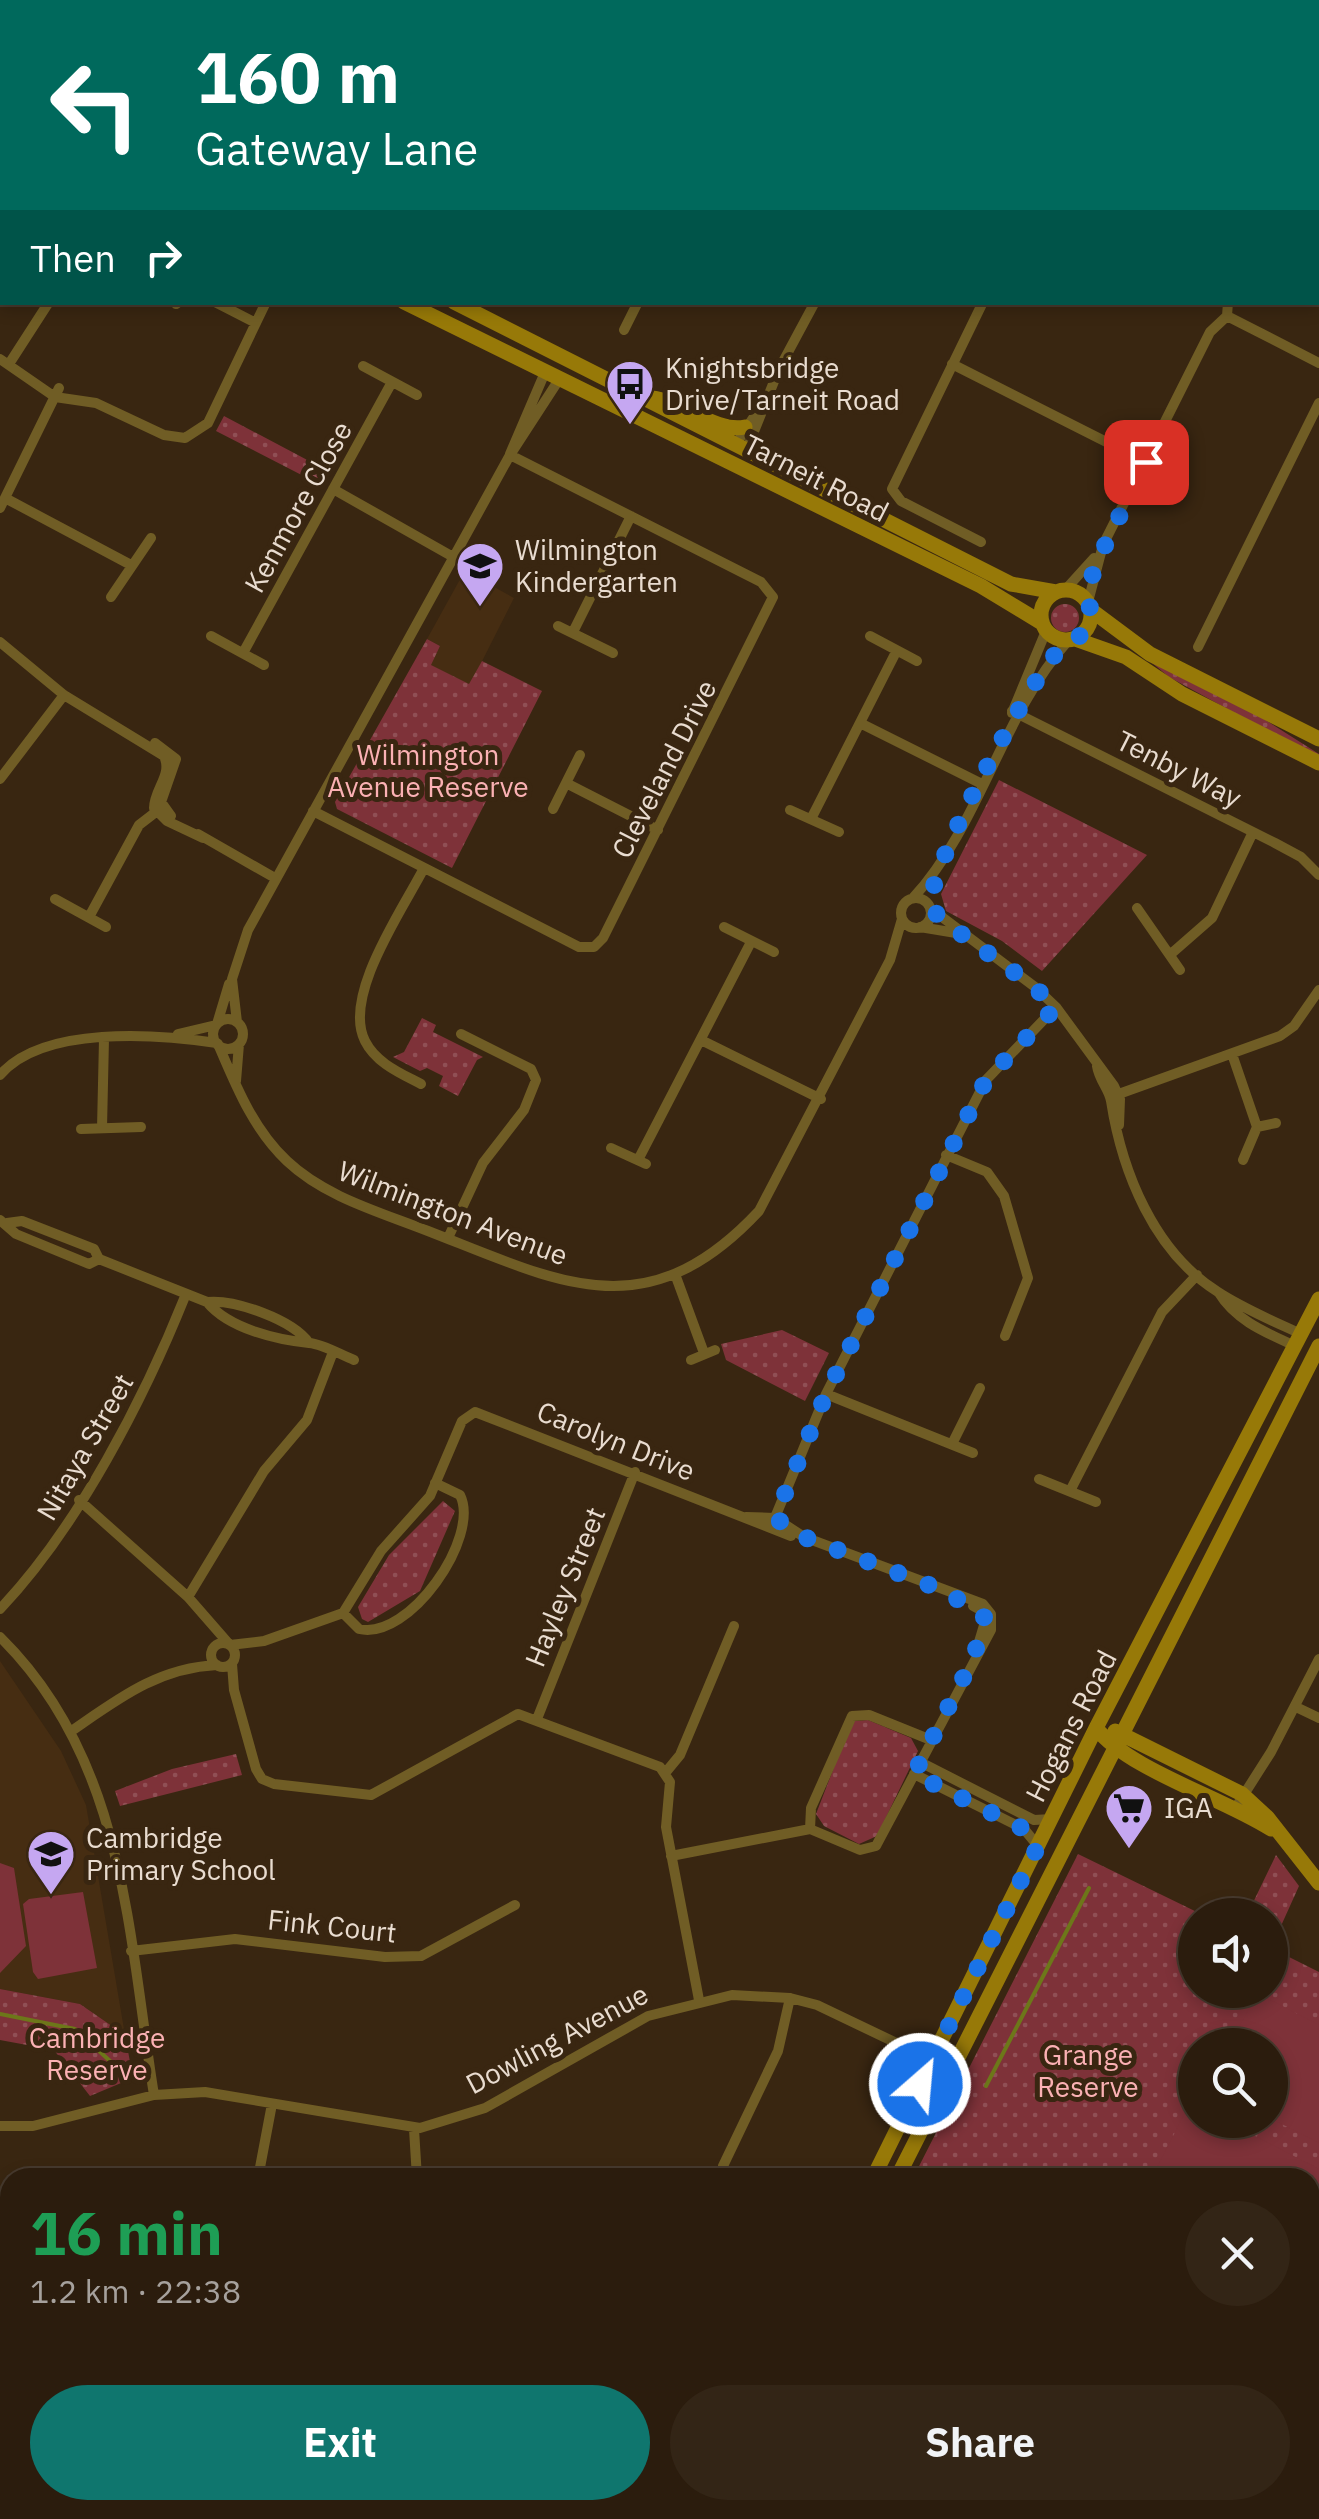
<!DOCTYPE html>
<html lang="en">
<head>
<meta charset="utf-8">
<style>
	body { margin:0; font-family:"IBM Plex Sans",sans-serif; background:#332516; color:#f1f3f6; height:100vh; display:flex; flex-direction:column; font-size:38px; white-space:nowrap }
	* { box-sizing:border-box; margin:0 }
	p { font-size:32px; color:#a6a19d }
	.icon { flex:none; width:55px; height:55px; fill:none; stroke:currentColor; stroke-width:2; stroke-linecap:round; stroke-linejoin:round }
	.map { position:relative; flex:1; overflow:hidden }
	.panel { position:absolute; left:0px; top:2168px; width:1320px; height:352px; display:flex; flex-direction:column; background:#2b1c0d; border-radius:30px 30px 0 0; box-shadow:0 5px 15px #0003,0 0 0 2px #473a2e }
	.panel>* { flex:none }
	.banner { position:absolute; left:0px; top:0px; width:1320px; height:305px; box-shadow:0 5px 15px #0003,0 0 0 2px #473a2e; background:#00695c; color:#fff; overflow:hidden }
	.fabs { position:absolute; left:1178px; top:1898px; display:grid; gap:20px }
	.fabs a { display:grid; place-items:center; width:110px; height:110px; border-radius:50%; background:#2b1c0d; box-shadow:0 5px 15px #0003,0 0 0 2px #473a2e; font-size:50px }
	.pin { position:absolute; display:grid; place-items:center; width:85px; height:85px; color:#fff; margin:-42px; border-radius:20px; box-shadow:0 5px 15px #0006 }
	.me { position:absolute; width:110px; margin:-55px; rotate:27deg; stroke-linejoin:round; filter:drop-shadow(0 0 8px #0008) }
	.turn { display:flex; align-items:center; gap:35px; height:210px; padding:0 30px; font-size:45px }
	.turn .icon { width:130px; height:130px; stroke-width:2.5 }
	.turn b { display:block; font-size:70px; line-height:85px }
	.then { display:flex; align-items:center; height:95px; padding:0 30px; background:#0003; gap:20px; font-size:38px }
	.round { display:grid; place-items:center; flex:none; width:105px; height:105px; border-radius:52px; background:#332516 }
	.head { display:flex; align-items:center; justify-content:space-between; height:170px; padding:0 30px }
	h1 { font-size:60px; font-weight:700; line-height:75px; color:#1e9e55 }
	.button { display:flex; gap:20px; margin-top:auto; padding:20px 30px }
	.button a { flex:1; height:115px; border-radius:60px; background:#0f766e; color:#fff; font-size:40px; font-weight:700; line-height:115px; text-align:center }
	.button a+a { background:#332516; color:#f1f3f6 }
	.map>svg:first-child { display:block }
	.built { fill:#462d12 }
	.green { fill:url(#green-dots); fill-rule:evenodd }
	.pitch { fill:#7e3239 }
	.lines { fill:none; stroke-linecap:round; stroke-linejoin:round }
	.stream { stroke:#6d7719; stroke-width:4 }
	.street { stroke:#705d25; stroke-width:10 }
	.secondary { stroke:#977908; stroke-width:15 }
	.route { stroke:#1a73e8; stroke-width:18; stroke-dasharray:0 32.4 }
	.labels { text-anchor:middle; stroke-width:10; stroke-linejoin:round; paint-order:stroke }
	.poi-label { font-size:28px; fill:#e9dcd0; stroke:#392611; text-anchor:start }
	.street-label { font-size:28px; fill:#e9dcd0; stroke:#392611 }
	.park-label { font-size:28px; fill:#fbb1b4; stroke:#392611 }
</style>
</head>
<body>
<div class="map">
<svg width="1319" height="2519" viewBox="0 0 1319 2519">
	<defs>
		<pattern id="green-dots" width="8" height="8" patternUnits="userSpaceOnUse" patternTransform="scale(2.5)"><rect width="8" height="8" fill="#7e3239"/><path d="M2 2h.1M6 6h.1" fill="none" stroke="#904f55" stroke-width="1.8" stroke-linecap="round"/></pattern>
	</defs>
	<rect width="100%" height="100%" fill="#392611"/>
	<path class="built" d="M 479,545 L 484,548 L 471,574 L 514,598 L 470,685 L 430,665 L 440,646 L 427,639 Z
		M 0,1661 L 61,1751 L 86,1805 L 125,2035 L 80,2004 L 0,1989 Z
		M 1082,2510 L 1262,2510 L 1267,2519 L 1085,2519 Z"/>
	<path class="green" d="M 224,416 L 328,471 L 321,485 L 216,431 Z
		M1051 618a14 14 0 1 1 28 0a14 14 0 1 1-28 0Z
		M 427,639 L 440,646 L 431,665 L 469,684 L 482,661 L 542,691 L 452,868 L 337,809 L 335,802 Z
		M 1145,657 L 1256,714 L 1319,754 L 1319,759 L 1169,677 Z
		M 999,780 L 1147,855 L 1042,971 L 1002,941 L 946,911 L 941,894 Z
		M 422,1018 L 436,1025 L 433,1032 L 483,1057 L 477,1060 L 458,1096 L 439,1086 L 443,1076 L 427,1068 L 420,1071 L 393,1057 L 404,1052 Z
		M 782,1330 L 829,1353 L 805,1401 L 726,1360 L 721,1344 Z
		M 443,1501 L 455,1511 L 420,1591 L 368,1622 L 362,1619 L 358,1607 L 389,1555 Z
		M 868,1720 L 911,1738 L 918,1751 L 877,1836 L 859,1844 L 824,1826 L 816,1814 L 848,1731 L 855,1721 Z
		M 236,1754 L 242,1775 L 120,1806 L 115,1791 L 172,1769 Z
		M 1078,1854 L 1203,1915 L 1195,1915 L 1195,1990 L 1270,1990 L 1270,1915 L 1247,1915 L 1276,1855 L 1299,1886 L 1271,1948 L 1319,1972 L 1319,2274 L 1310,2279 L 1310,2178 L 913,2178 ZM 1195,2045 L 1270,2045 L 1270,2120 L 1195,2120 Z
		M 0,1989 L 80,2004 L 125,2035 L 133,2078 L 90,2096 L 54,2050 L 0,2040 Z"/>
	<path class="pitch" d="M 0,1863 L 14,1868 L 26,1946 L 0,1973 Z
		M 83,1892 L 97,1968 L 38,1979 L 33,1972 L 23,1904 L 29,1899 Z
		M 1257,1993 L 1319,2025 L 1319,2143 L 1270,2118 L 1270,2045 L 1230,2045 Z
		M 1190,2103 L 1195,2105 L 1195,2120 L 1224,2120 L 1319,2169 L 1319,2199 L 1310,2216 L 1310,2178 L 1152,2177 Z"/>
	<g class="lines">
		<path class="stream" d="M 0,2014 L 75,2029 L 110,2061
			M 986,2086 L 1089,1888"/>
		<path class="street" d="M 26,0 L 34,2
			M 550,0 L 555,2
			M 885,0 L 894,2
			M 946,0 L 946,2
			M 399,2 L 400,0
			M 633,2 L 634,0
			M 933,2 L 935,0
			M 1302,2 L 1302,0
			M 1318,72 L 1319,72
			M 1318,208 L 1319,208
			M 215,302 L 256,323
			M 176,304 L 179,302
			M 1227,316 L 1319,363
			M 624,330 L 638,302
			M 0,359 L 55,397 L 96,403 L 164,435 L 185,438 L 208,423 L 266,302
			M 9,364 L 49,302
			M 952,364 L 1146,462
			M 363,366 L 417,395
			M 736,444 L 763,403
			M 747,449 L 779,369 L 815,302
			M 510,454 L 546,370
			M 333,489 L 455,558
			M 5,498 L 131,565
			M 0,508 L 59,388
			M 981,542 L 901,501 L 892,489 L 983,302
			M 1065,590 L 1094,558
			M 111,597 L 151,538
			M 1088,602 L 1103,545 L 1210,332 L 1227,316 L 1228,302
			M 558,626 L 613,653
			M 573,632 L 631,516
			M 211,636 L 264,665
			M 870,636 L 917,661
			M 0,642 L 64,695 L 164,756 C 173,775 154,789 154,808 L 167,821 L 203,838
			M 1198,647 L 1319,403
			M 243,653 L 392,382
			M 1012,711 L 1275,843 L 1301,857 L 1319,875
			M 1012,713 L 1046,631
			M 860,723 L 982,784
			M 155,743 L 176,759 L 161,802 L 171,816
			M 0,779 L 64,695
			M 566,783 L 658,830
			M 553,809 L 580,755
			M 790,810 L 839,832
			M 313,811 L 579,947 L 594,947 L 603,938 L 773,597 L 761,582 L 510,455
			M 811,819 L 896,652
			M 198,834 L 275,878
			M901 913a15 15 0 1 1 30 0a15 15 0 1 1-30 0Z
			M 913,898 C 981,824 1001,716 1068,641
			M 55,899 L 106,927
			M 930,908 L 1035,987 L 1056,1007 L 1114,1086 L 1120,1099 L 1119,1125
			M 1137,908 L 1180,970
			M 89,917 L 139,825 L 161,808
			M 724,927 L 774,952
			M 920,927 L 956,933
			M 1172,953 L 1212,918 L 1253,832
			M213 1034a15 15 0 1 1 30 0a15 15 0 1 1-30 0Z
			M 237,1022 L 232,979 L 248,930 L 510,455 L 560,378
			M 217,1024 L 229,984
			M 178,1034 L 216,1025
			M 701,1040 L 821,1099
			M 218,1044 C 236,1086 253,1129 287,1161 C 325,1197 380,1212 428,1231 C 559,1282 646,1332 759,1211 L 890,960 L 902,919
			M 1232,1054 L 1257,1127 L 1243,1160
			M 1097,1066 C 1099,1080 1109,1089 1111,1101 C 1122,1172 1154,1252 1218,1292 C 1244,1309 1273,1321 1301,1334
			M 0,1075 C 43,1025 157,1034 217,1043
			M 236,1081 L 239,1044
			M 421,1084 C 400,1073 376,1063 365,1041 C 342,996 403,909 424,868
			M 1116,1095 L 1280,1036 L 1294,1026 L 1319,990
			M 1257,1127 L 1276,1123
			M 102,1128 L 104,1039
			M 81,1129 L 141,1127
			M 611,1148 L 646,1164
			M 946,1155 L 987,1172 L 1004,1196 L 1028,1278 L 1005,1336
			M 638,1160 L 751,942
			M 0,1220 L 16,1234 L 89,1264 L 99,1259
			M 7,1223 L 22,1221 L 94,1249 L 99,1259 L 207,1302 C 229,1329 278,1340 309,1343 C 323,1344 341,1355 354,1360
			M 448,1238 L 483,1163 L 524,1110 L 536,1080 L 531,1069 L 461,1034
			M 675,1274 L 704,1353
			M 1219,1293 C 1236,1321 1267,1333 1295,1346
			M 207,1302 C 235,1299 293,1320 309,1343
			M 691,1360 L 715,1350
			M 826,1394 L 973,1453
			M 952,1444 L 980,1388
			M 1039,1479 L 1096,1502
			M 1070,1491 L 1162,1312 L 1197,1275
			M 79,1500 L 188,1597 L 229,1644
			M 774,1520 L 826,1394 L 986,1080 L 1056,1007
			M 188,1597 L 264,1471 L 307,1420 L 333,1352
			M 973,1606 L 982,1611 L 985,1622 L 979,1642
			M 0,1609 C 78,1527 144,1399 186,1294
			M 343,1613 L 359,1629 C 409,1641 481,1537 460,1495 L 435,1483
			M 0,1637 C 125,1760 128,1933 154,2095
			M211 1655a12 12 0 1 1 24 0a12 12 0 1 1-24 0Z
			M 230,1645 L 264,1641 L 343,1613 L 381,1551 L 430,1496 L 462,1421 L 475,1412 L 791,1536
			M 232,1664 L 234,1690 L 256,1769 L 262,1779 L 274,1784 L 371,1795 L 518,1714 L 660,1767 L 670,1782 L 666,1827 L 699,2000
			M 1296,1707 L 1319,1718
			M 537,1719 L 635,1472
			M 70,1732 C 118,1699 157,1668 217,1665
			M 920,1762 L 1034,1820 L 1052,1819
			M 666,1772 L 680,1755 L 734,1626
			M 914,1774 L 1024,1829 L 1038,1846
			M 1236,1807 L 1271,1752 L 1319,1659
			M 810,1829 L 811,1808 L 852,1716 L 869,1715 L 931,1740
			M 671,1856 L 810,1829 L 860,1850 L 876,1846 L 991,1630 L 991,1614 L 983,1604 L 804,1537 L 775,1518 L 746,1517
			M 131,1951 L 235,1939 L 385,1957 L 421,1956 L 515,1905
			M 0,2126 L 33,2126 L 154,2095 L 205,2092 L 420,2128 L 485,2108 L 648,2016 L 732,1995 L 790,1998 L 817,2005 L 932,2060
			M 414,2129 L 417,2178
			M 723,2166 L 778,2051 L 790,1998
			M 258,2178 L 272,2104
			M 0,2289 L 10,2293
			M 1310,2392 L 1319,2388
			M 0,2496 L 10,2472
			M 132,2510 L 136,2519
			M 437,2510 L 457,2519
			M 1276,2510 L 1281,2519
			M 375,2519 L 380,2510
			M 884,2519 L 889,2510"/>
		<path class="secondary" d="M 0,65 L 2,66
			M 0,90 L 2,92
			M 404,302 L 981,586 L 1042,623
			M 454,302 L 1011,584 L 1056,592
			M 652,398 C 682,402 716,433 745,427
			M1041 615a25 25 0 1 1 50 0a25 25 0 1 1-50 0Z
			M 1091,610 L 1150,654 L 1319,739
			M 1075,639 L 1126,657 L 1182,694 L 1319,763
			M 1096,1728 C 1129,1770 1221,1797 1271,1829
			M 1115,1731 L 1242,1794 L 1267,1817 L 1319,1883
			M 873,2178 L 1096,1728 L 1319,1299
			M 897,2178 L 1319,1346
			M 700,2519 L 705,2510
			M 724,2519 L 729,2510"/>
	</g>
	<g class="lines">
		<path class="route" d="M 920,2084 L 1038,1846 L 1024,1829 L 914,1774 L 974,1657 L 984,1617 L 945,1591 L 804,1537 L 775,1518 L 826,1394 L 986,1080 L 1056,1007 C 1017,969 970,945 930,908 C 929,865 1023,695 1053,657 C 1064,644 1078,640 1088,628 L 1093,570 L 1146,462"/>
	</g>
	<defs>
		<g id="bus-pin" transform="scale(2.5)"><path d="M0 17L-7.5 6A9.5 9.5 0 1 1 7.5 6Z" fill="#c5a7f1" stroke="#392611"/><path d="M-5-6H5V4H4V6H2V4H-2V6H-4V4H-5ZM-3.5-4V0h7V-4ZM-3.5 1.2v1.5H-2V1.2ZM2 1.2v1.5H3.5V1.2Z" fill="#111"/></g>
		<g id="school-pin" transform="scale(2.5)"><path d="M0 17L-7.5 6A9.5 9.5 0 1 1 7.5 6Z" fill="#c5a7f1" stroke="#392611"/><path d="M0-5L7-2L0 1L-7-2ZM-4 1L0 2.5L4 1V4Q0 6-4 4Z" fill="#111"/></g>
		<g id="supermarket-pin" transform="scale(2.5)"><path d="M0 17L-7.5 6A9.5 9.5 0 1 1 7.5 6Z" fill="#c5a7f1" stroke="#392611"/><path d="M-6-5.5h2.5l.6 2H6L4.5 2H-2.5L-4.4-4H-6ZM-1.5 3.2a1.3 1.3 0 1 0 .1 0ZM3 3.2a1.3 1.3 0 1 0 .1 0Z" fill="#111"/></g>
	</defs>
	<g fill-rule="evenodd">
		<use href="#bus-pin" x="630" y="384"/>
		<use href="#school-pin" x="480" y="566"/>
		<use href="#supermarket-pin" x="1129" y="1808"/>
		<use href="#school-pin" x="51" y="1854"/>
	</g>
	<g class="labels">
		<g class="poi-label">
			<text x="665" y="378">Knightsbridge<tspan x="665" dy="32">Drive/Tarneit Road</tspan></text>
			<text x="515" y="560">Wilmington<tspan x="515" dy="32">Kindergarten</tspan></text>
			<text x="1164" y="1818">IGA</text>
			<text x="86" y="1848">Cambridge<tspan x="86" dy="32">Primary School</tspan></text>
		</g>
		<g class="street-label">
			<text transform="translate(816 478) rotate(27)" y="10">Tarneit Road</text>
			<text transform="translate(298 507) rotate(-61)" y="10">Kenmore Close</text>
			<text transform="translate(664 769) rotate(-63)" y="10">Cleveland Drive</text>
			<text transform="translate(1179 769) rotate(27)" y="10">Tenby Way</text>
			<text transform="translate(453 1213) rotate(21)" y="10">Wilmington Avenue</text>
			<text transform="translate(616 1441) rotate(22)" y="10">Carolyn Drive</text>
			<text transform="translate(85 1447) rotate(-60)" y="10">Nitaya Street</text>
			<text transform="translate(565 1587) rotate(-68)" y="10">Hayley Street</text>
			<text transform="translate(1071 1726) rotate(-63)" y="10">Hogans Road</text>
			<text transform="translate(332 1926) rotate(6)" y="10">Fink Court</text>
			<text transform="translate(557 2039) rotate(-28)" y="10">Dowling Avenue</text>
		</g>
		<g class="park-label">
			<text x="428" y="765">Wilmington<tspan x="428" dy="32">Avenue Reserve</tspan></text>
			<text x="97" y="2048">Cambridge<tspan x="97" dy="32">Reserve</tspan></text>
			<text x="1088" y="2065">Grange<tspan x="1088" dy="32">Reserve</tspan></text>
		</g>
	</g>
</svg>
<div class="fabs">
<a><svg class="icon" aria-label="sound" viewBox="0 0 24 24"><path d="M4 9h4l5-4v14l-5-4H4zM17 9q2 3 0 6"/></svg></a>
<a><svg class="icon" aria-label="search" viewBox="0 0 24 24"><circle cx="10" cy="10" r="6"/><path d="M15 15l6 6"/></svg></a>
</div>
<div class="pin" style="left:1146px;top:462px;background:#d93025"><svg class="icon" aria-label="arrive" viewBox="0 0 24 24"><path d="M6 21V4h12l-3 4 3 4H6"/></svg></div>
<svg class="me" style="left:920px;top:2084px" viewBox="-20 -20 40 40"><circle r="17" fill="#1a73e8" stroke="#fff" stroke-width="3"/><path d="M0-11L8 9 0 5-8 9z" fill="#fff"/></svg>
<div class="banner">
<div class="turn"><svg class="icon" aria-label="left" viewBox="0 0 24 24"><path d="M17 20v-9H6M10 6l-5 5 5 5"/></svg><div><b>160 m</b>Gateway Lane</div></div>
<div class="then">Then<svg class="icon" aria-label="right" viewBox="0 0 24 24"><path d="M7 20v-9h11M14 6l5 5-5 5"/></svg></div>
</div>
<section class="panel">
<div class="head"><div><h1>16 min</h1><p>1.2 km · 22:38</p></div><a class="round"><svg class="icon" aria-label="close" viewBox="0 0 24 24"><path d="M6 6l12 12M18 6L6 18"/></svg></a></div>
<div class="button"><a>Exit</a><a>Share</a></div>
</section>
</div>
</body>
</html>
